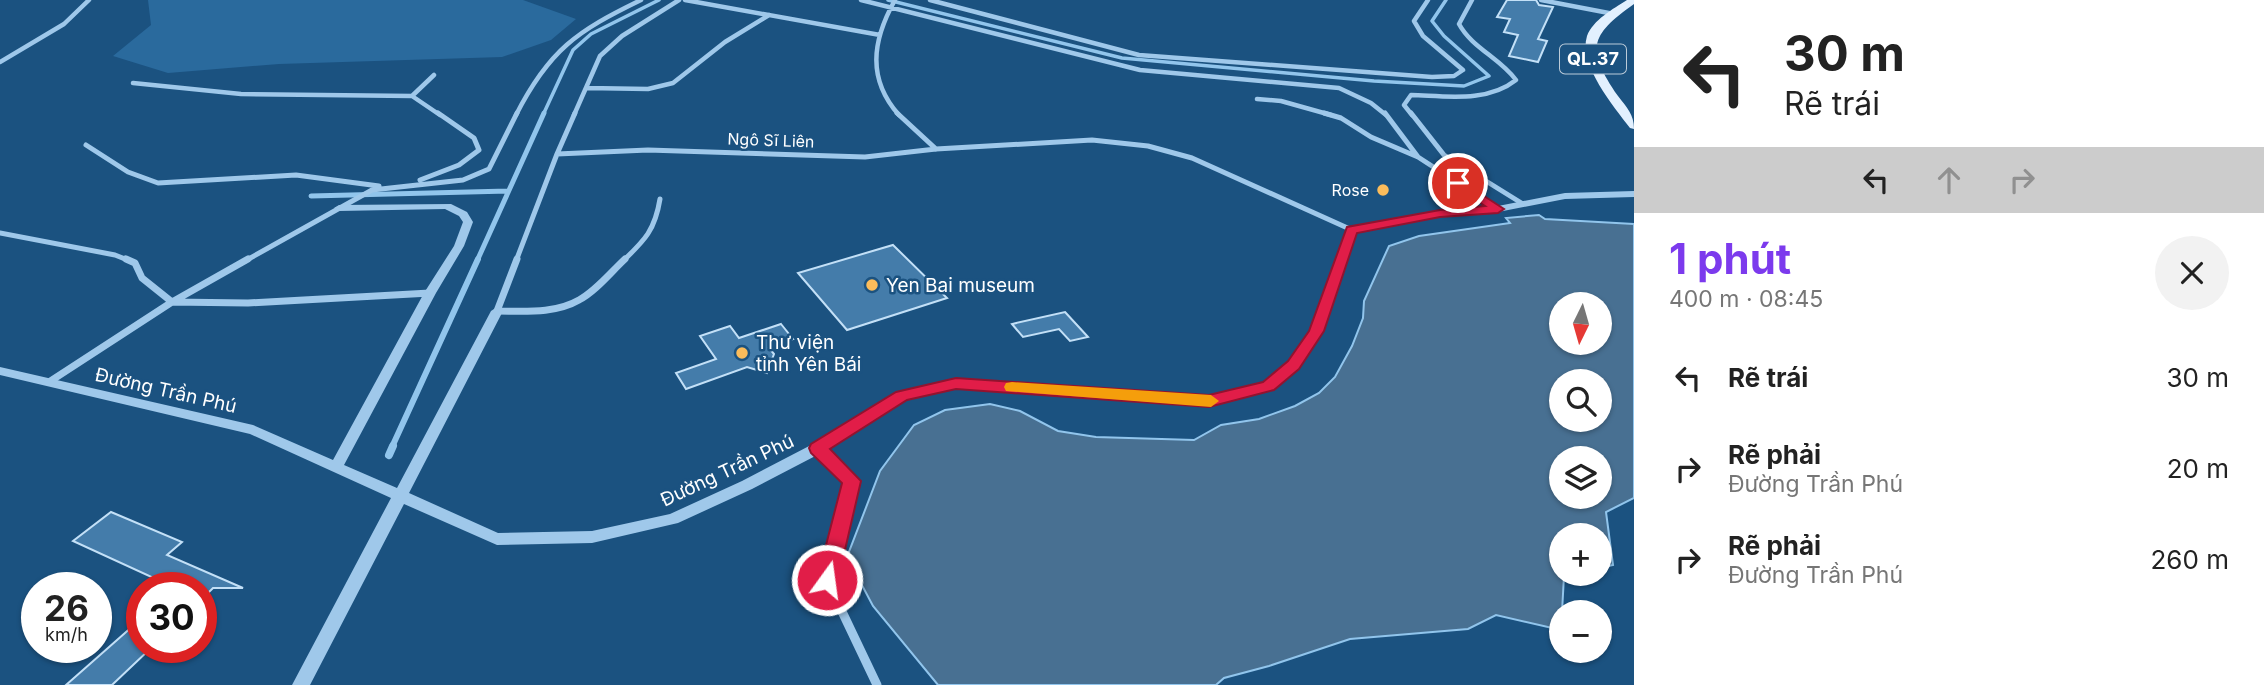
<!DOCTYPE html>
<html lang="vi">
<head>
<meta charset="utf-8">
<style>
	body { margin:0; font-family:Inter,sans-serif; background:#f2f2f2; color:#222; height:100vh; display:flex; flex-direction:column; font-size:26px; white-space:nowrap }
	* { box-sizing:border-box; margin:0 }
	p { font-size:23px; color:#767676 }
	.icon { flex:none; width:38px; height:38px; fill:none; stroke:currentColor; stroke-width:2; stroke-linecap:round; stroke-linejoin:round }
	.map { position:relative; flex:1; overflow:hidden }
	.panel { display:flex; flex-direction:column; background:#fff; width:630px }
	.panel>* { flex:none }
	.hud { background:#fff; color:#222; overflow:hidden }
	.needle { width:46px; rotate:185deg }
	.buttons { position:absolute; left:1549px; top:292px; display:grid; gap:14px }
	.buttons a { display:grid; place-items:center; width:63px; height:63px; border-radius:50%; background:#fff; box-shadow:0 2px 5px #0004; font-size:35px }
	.speed { position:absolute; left:21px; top:572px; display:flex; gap:14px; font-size:35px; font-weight:700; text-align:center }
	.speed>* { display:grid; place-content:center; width:91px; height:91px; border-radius:50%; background:#fff; box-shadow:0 2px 5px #0004; line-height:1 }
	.speed small { font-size:18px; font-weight:400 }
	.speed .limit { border:10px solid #d22; background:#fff; color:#111 }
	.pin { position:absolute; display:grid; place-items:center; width:60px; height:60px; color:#fff; margin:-30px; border:4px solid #fff; border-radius:50%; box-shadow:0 2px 7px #0007 }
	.me { position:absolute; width:77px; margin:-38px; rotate:14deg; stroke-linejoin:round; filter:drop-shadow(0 0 5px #0008) }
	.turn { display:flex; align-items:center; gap:24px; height:147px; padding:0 35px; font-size:32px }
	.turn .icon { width:91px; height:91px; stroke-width:2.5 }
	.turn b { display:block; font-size:49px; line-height:60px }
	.lanes { display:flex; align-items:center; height:66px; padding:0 35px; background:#0003; justify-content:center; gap:35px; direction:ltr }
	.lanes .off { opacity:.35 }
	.round { display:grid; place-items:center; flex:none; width:74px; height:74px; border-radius:37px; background:#f2f2f2 }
	.headline { display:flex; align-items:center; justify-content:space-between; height:119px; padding:0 35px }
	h1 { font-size:42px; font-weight:700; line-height:52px; color:#7c3aed }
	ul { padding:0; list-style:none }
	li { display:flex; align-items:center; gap:21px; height:91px; padding:0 35px }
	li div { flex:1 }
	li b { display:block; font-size:26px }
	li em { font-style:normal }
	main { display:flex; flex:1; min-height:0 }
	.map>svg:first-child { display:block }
	.green { fill:#2a6a9d }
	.water { fill:#487092; stroke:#91c5ec; stroke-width:2; fill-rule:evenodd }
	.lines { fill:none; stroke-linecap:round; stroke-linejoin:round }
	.stream-far3 { stroke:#91c5ec; stroke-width:3.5 }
	.stream-far2 { stroke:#91c5ec; stroke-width:5 }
	.stream-far1 { stroke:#91c5ec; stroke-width:6 }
	.stream { stroke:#91c5ec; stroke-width:8 }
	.building { fill:#447caa; stroke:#c3e0f7; stroke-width:2 }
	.minor-far3 { stroke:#9fc8ea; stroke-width:4.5 }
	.minor-far2 { stroke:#9fc8ea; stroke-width:5 }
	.minor-far1 { stroke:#9fc8ea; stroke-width:7 }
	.minor { stroke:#9fc8ea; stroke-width:9 }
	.tertiary { fill:#9fc8ea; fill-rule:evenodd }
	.primary { fill:#e2f0fe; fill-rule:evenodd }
	.route { fill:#e11d48; stroke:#92132f; stroke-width:2 }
	.slow { fill:#f59e0b }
	.poi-dot { fill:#fbbc5b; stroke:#1b5280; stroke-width:2.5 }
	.labels { text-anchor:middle; stroke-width:5; stroke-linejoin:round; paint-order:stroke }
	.far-street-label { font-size:16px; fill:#fff; stroke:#1b5280 }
	.far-poi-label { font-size:16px; fill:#fff; stroke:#1b5280; text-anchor:end }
	.shield { fill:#1b5280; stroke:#bbcbd9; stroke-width:2 }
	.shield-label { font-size:18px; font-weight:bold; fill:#fff }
	.poi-label { font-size:19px; fill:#fff; stroke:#1b5280; text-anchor:start }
	.street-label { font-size:19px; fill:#fff; stroke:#1b5280 }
</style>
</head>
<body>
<main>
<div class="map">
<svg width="1634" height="685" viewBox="0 0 1634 685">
	<rect width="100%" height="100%" fill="#1b5280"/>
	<path class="green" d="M 148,0 L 523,0 L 576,19 L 551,40 L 502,57 L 279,64 L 168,73 L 113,56 L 151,25 Z"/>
	<path class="water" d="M 1539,215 L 1545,219 L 1634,224 L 1634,498 L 1606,512 L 1613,565 L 1600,568 L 1600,536 L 1561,536 L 1561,574 L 1573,574 L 1564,576 L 1561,630 L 1496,615 L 1468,629 L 1350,639 L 1269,666 L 1224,678 L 1216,685 L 938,685 L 873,606 L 847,557 L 880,471 L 914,425 L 945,410 L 990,404 L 1020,411 L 1058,431 L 1096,437 L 1194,440 L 1221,425 L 1259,419 L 1295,406 L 1319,393 L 1335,377 L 1352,346 L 1363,318 L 1364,301 L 1389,246 L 1419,236 L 1510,223 L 1506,218 ZM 1561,304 L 1600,304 L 1600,343 L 1561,343 ZM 1561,382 L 1600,382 L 1600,420 L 1561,420 ZM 1561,458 L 1600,458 L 1600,497 L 1561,497 Z"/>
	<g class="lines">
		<path class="stream-far3" d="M 888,0 L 1122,58 L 1374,81 L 1464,86 L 1489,76 L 1444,36 L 1432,21 L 1446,0
			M 543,115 L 573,50 L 591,34 L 659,0"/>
		<path class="stream-far2" d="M 311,196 L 508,191
			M 477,261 L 544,113"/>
		<path class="stream-far1" d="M 392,447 L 478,259"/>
		<path class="stream" d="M 389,455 L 393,446"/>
	</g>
	<path class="building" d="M 1507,0 L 1536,0 L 1539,5 L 1553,7 L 1538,39 L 1547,41 L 1538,62 L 1509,56 L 1518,35 L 1504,32 L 1510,19 L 1497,17 Z
		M 893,245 L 947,298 L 847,330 L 798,273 Z
		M 1065,312 L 1088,337 L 1070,341 L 1059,329 L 1023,337 L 1012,324 Z
		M 781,324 L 793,339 L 769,348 L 774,354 L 767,373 L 747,367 L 686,389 L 676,373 L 716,359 L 700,336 L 730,326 L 739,338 Z
		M 111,512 L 182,542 L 167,555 L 243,588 L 213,588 L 201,600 L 201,588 L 146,588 L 156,579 L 73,541 Z
		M 142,618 L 142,648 L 151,648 L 112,685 L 66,685 Z"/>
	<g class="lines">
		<path class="minor-far3" d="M 685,0 L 880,35
			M 861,0 L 1140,70 L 1339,88 L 1371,103 L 1386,115
			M 895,0 C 872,41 867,79 899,115
			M 930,0 L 1139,55 L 1432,77 L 1454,76 L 1463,70 L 1423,36 L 1414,21 L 1428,0
			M 1541,0 L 1614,14
			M 0,62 L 64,24 L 89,0
			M 133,83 L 241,94 L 412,96 L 440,115
			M 587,88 L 648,89 L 673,83 L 725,42 L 769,15
			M 412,96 L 434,75
			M 1257,99 L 1281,101 L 1331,115
			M 516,115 C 549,50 577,31 641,0
			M 574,115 L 600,56 L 622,36 L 679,0
			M 1412,115 L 1404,105 L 1411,95 C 1446,96 1487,103 1516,80 C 1500,58 1472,48 1459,24 L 1472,0"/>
		<path class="minor-far2" d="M 897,113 L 936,149
			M 1324,113 L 1341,118 L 1371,137 L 1418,157 L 1498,209
			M 1385,113 L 1418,157
			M 1411,113 L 1444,155 L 1523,204
			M 86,145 L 128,172 L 158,183 L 296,175 L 379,186
			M 557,154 L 575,113
			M 420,180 L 459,165 L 479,150 L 474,138 L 438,113
			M 0,233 L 115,255 L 130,261
			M 245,261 L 372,190 L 463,180 L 489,169 L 517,113
			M 516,261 L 557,154 L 648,150 L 865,157 L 936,149 L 1092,140 L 1148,146 L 1192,158 L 1352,230
			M 623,261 C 645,240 655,230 660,199"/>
		<path class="minor-far1" d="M 126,259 L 135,263 L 142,278 L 172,302 L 248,303 L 430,293
			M 517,259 L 497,311 C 524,311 555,314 579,300 C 596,291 611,272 625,259
			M 49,382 L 172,302 L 248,259"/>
		<path class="minor" d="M 818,448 L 852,481 L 827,580 L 877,685"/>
		<path class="tertiary" d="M 1634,191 L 1634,197 L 1565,199 L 1498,212 L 1440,217 L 1356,232 L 1322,331 L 1297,368 L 1273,389 L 1209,406 L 956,387 L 906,400 L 823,452 L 752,489 L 678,523 L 592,543 L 497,545 L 404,504 L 310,685 L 292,685 L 391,498 L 250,434 L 0,375 L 0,367 L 253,425 L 333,460 L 424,293 L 454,246 L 463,222 L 459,216 L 445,209 L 339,211 L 334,208 L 339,205 L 451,204 L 467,212 L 473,222 L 464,246 L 436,293 L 344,465 L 397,488 L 491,311 L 497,307 L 501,308 L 503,311 L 409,493 L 498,533 L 592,531 L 670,514 L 742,481 L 813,444 L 897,393 L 956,379 L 1209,396 L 1264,383 L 1289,362 L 1310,331 L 1348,228 L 1440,211 L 1498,206 L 1565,193 Z"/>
		<path class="primary" d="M 1627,0 L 1634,0 L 1634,4 C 1589,36 1586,49 1618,96 C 1627,108 1634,114 1634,129 L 1630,128 C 1614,107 1578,64 1587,36 C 1593,20 1613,9 1627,0 Z"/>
	</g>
	<path class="route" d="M 1458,179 L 1504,209 L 1498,213 L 1440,217 L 1357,233 L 1324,331 L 1299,369 L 1274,390 L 1209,407 L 956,389 L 907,400 L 830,449 L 861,481 L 838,580 L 834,586 L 827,589 L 820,586 L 817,580 L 842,483 L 811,453 L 809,448 L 811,444 L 896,392 L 956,378 L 1209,395 L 1263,382 L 1288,361 L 1309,331 L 1347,227 L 1440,210 L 1485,206 L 1454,186 L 1454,180 Z"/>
	<path class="slow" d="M 1012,382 L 1211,395 L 1219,401 L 1211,407 L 1006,391 L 1004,387 L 1006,383 Z"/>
	<g class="poi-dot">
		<circle cx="1383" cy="190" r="7"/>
		<circle cx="872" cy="285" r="7"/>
		<circle cx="742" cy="353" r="7"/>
	</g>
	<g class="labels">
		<g class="far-street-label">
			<text transform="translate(771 140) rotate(2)" y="6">Ngô Sĩ Liên</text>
		</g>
		<g class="far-poi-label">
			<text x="1369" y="196">Rose</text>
		</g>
		<rect class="shield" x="1560" y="44.5" width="66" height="29" rx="5"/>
		<g class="shield-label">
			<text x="1593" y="65">QL.37</text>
		</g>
		<g class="poi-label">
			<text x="886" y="292">Yen Bai museum</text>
			<text x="756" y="349">Thư viện<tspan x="756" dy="22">tỉnh Yên Bái</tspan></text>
		</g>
		<g class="street-label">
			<text transform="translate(166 390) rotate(13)" y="7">Đường Trần Phú</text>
			<text transform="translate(727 470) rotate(-25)" y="7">Đường Trần Phú</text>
		</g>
	</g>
</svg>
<div class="buttons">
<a><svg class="needle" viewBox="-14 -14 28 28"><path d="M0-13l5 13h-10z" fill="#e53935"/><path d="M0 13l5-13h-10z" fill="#767676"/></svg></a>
<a><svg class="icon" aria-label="search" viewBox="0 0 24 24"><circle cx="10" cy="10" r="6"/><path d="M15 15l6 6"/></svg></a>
<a><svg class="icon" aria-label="layers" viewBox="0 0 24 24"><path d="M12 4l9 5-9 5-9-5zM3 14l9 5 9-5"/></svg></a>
<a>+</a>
<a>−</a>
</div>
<div class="speed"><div>26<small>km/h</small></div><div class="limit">30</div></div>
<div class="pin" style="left:1458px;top:183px;background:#d93025"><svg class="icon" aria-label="arrive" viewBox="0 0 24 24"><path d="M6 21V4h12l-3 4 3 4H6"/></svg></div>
<svg class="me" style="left:827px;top:580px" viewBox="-20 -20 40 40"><circle r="17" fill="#e11d48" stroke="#fff" stroke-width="3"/><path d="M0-11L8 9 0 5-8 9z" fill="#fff"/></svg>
</div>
<section class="panel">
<div class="hud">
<div class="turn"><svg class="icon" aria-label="left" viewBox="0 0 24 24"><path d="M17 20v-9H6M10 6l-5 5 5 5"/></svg><div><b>30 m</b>Rẽ trái</div></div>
<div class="lanes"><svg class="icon" aria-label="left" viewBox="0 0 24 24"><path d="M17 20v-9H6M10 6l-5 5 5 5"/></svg><svg class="icon off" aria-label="ahead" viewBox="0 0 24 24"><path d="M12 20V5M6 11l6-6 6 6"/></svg><svg class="icon off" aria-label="right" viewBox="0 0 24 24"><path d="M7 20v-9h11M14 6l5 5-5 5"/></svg></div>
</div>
<div class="headline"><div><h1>1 phút</h1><p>400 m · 08:45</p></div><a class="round"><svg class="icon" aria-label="close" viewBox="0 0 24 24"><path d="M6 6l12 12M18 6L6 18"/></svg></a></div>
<ul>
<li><svg class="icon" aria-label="left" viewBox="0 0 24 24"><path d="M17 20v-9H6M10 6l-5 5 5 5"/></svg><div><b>Rẽ trái</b></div><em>30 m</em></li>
<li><svg class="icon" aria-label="right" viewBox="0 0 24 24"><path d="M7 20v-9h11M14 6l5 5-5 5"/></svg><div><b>Rẽ phải</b><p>Đường Trần Phú</p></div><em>20 m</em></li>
<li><svg class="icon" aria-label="right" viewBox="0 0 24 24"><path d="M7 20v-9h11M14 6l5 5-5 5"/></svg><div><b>Rẽ phải</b><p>Đường Trần Phú</p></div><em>260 m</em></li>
</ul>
</section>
</main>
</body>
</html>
